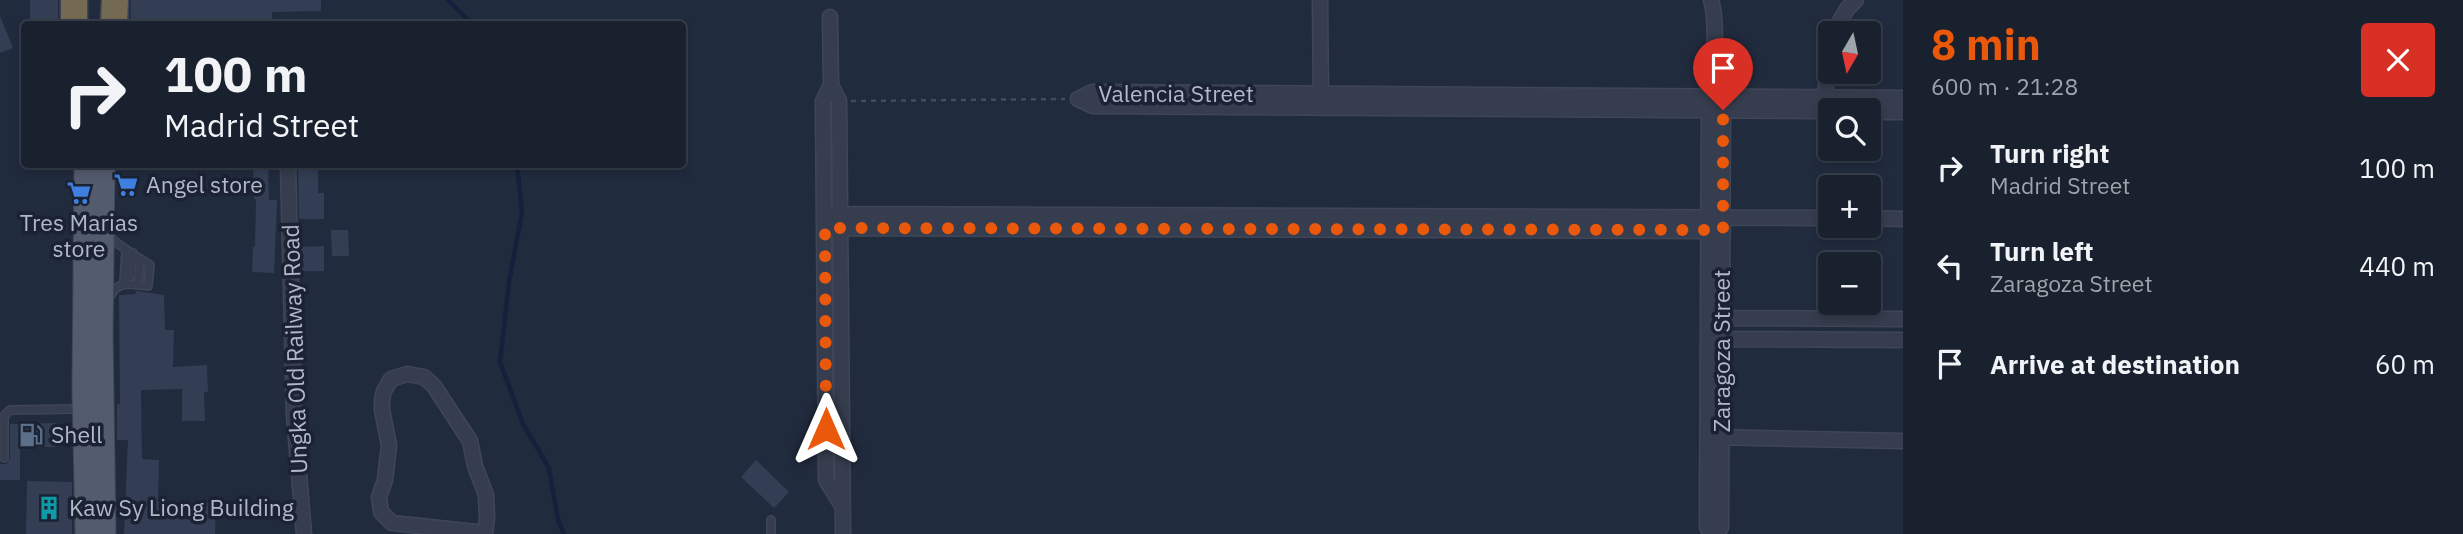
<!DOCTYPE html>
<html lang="en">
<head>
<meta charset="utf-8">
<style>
	body { margin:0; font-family:"IBM Plex Sans",sans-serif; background:#222836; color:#f1f3f6; height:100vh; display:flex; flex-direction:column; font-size:26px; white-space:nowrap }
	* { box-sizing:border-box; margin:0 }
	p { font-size:23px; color:#9fa3aa }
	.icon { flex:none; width:38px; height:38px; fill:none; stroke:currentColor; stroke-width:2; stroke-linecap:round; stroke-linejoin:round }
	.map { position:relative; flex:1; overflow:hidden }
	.details { display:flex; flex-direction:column; background:#19202e; width:560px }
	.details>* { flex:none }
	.top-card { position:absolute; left:21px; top:21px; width:665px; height:147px; border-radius:7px; box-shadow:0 4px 10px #0003,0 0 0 2px #373e4a; background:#19202e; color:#f1f3f6; overflow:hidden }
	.needle { width:46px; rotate:189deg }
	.buttons { position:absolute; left:1818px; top:21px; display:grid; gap:14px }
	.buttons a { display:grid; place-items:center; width:63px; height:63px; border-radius:7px; background:#19202e; box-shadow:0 4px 10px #0003,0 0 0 2px #373e4a; font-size:35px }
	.pin { position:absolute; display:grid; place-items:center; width:60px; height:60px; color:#fff; margin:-72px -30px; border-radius:50% 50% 50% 0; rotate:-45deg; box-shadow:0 0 7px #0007 }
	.pin .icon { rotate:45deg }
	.me { position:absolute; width:77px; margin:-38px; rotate:0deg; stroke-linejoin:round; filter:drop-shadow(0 0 5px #0008) }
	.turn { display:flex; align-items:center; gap:24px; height:147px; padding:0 28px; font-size:32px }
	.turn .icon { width:91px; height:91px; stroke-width:2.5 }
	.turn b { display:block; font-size:49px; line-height:60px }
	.round { display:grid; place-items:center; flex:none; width:74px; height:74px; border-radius:7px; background:#222836 }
	.headline { display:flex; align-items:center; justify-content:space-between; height:119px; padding:0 28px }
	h1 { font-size:42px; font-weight:700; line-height:52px; color:#ea580c }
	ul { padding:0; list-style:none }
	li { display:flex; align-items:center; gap:21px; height:98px; padding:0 28px }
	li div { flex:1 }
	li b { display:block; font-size:26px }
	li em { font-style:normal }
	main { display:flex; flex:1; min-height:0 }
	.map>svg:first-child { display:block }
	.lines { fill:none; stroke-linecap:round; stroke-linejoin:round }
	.stream { stroke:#14203c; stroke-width:4.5 }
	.building { fill:#333e54 }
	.lane-casing { stroke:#3f4657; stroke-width:10 }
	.street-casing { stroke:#3f4657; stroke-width:17 }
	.highway-casing { stroke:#3e4556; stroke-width:29 }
	.path { stroke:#3c5257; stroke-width:2.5; stroke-dasharray:5 5; stroke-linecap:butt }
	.lane { stroke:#353d4e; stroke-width:7 }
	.street { stroke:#353d4e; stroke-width:14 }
	.highway { stroke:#746a52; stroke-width:26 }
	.primary-bridge-casing { stroke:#3f4657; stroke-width:25; stroke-linecap:butt }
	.primary-bridge { stroke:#535c6e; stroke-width:23 }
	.route { stroke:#ea580c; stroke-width:12; stroke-dasharray:0 21.6 }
	.labels { text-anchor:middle; stroke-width:7; stroke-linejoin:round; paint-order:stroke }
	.street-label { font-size:23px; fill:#b1b8c9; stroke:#1b2233 }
	.poi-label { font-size:23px; fill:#b1b8c9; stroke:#1b2233; text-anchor:start }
</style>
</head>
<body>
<main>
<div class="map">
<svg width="1903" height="534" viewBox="0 0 1903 534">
	<rect width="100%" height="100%" fill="#212b3e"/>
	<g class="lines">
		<path class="stream" d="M 448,0 L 472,24
			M 517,164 L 522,213 L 509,282 L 500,362 L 523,424 L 549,468 L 558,520 L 564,534"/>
	</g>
	<path class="building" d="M 30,0 L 58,0 L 58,24 L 30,24 Z
		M 131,0 L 321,0 L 321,11 L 272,12 L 272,24 L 130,24 Z
		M 0,16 L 13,48 L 0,53 Z
		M 253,164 L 268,164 L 269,200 L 277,200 L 274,273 L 252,272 L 253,247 L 255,247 L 256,199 L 254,199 Z
		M 298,164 L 318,164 L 318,193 L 324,193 L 324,219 L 299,219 Z
		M 331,230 L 348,230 L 349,256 L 332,256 Z
		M 324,246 L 324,271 L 300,271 L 300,247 Z
		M 136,291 L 164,295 L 165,330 L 174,330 L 173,367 L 207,365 L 208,392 L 204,392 L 205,421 L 182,421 L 182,389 L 141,390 L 142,459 L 159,460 L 158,501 L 216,503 L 215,534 L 124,534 L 128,440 L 117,440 L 117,404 L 120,404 L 119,295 L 135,294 Z
		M 58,423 L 59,447 L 20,447 L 20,480 L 0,480 L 0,464 L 6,464 L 10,459 L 10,424 Z
		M 756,460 L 789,492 L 774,508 L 741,477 Z
		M 27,481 L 72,482 L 72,534 L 26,534 Z"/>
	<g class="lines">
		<g class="lane-casing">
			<path id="lane" d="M 124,283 L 131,275 L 133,253
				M 124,283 L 126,251
				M 138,285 L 140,259
				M 111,295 C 119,279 134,285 148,286 L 150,265 C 137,257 124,249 112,239
				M 4,458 L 4,416 L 10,410 L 77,409
				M 771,534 L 771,520"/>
		</g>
		<g class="street-casing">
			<path id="street" d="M 1320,0 L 1321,104
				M 1711,0 C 1720,30 1708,72 1723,96 L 1721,527 L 1717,534
				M 830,17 L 831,85 L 839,101 L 843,534
				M 1833,33 L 1847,9 L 1856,0
				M 831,85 L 823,101 L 826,480 L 841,504
				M 1078,99 L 1092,92 L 1903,98
				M 1078,99 L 1093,106 L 1830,111
				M 1709,102 L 1707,527 L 1711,534
				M 1824,106 L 1830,40
				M 1869,112 L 1903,112
				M 288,164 L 294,415 L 304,534
				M 825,214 L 1830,218
				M 1869,218 L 1903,219
				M 825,228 L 1723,231
				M 1715,318 L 1903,319
				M 1713,339 L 1903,340
				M 1712,437 L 1903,441
				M 485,534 L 487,518 L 486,495 L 475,466 L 470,441 L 434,386 L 424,377 L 407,374 L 391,379 L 384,391 L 382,400 L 382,410 L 389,445 L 385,480 L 379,497 L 381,512 L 392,523 L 485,533"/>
		</g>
		<g class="highway-casing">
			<path id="highway" d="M 74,24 L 74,0
				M 114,24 L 115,0"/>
		</g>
		<path class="path" d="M 851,101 L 1065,99"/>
		<use href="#lane" class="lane"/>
		<use href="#street" class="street"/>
		<use href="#highway" class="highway"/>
		<g class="primary-bridge-casing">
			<path id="primary-bridge" d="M 86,164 L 84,389 L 87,534
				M 103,164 L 101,334 L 104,534"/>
		</g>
		<use href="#primary-bridge" class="primary-bridge"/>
	</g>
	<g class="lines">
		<path class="route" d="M 826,429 L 825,228 L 1723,230 L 1723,110"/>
	</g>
	<defs>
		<g id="supermarket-bare" transform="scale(1.89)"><path d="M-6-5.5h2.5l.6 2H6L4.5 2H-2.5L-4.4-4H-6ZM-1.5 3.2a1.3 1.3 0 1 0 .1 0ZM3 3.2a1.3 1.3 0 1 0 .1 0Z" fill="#3f7fe0" stroke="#1b2233" stroke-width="2.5" paint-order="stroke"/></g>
		<g id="fuel-bare" transform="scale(1.89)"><path d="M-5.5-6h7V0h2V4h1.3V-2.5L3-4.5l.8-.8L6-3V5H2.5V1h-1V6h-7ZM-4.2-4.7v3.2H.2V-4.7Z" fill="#5c6f8a" stroke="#1b2233" stroke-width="2.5" paint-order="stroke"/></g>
		<g id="building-bare" transform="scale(1.89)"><path d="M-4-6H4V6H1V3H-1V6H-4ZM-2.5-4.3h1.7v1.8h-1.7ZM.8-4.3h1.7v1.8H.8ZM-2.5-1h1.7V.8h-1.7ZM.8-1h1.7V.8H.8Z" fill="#0f9aa8" stroke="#1b2233" stroke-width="2.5" paint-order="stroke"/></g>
	</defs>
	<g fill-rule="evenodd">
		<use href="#supermarket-bare" x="126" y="185"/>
		<use href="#supermarket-bare" x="79" y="193"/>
		<use href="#fuel-bare" x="31" y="435"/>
		<use href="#building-bare" x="49" y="508"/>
	</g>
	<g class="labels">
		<g class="street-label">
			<text x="1176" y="102">Valencia Street</text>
			<text transform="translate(295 349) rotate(-92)" y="8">Ungka Old Railway Road</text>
			<text transform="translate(1722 351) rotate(-90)" y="8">Zaragoza Street</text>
		</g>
		<g class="poi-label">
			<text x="146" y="193">Angel store</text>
			<text x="79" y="231" text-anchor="middle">Tres Marias<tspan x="79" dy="26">store</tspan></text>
			<text x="51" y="443">Shell</text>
			<text x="69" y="516">Kaw Sy Liong Building</text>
		</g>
	</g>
</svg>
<div class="buttons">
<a><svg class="needle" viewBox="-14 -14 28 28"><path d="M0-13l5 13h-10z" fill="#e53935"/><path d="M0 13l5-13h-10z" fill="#9fa3aa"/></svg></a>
<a><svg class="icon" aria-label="search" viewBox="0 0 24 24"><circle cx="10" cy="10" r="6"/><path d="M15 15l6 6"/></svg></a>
<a>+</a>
<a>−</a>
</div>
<div class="pin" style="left:1723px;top:110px;background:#d93025"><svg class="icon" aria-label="arrive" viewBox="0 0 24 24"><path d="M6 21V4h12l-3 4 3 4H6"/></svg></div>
<svg class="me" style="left:826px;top:429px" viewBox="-20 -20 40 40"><path d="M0-17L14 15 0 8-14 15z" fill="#ea580c" stroke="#fff" stroke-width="4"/></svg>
<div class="top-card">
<div class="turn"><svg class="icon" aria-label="right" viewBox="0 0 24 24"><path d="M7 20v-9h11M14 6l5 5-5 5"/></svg><div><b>100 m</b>Madrid Street</div></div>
</div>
</div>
<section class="details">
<div class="headline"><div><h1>8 min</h1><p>600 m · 21:28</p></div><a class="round" style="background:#d93025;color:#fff"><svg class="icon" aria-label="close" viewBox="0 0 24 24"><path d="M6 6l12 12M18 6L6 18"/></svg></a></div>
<ul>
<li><svg class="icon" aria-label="right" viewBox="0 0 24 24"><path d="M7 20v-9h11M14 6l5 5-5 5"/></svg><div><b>Turn right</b><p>Madrid Street</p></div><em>100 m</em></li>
<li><svg class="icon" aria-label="left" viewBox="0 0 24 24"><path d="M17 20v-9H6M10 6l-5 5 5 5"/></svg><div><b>Turn left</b><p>Zaragoza Street</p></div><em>440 m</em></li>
<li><svg class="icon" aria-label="arrive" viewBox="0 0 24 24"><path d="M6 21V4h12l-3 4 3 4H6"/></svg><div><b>Arrive at destination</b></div><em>60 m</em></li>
</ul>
</section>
</main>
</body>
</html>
